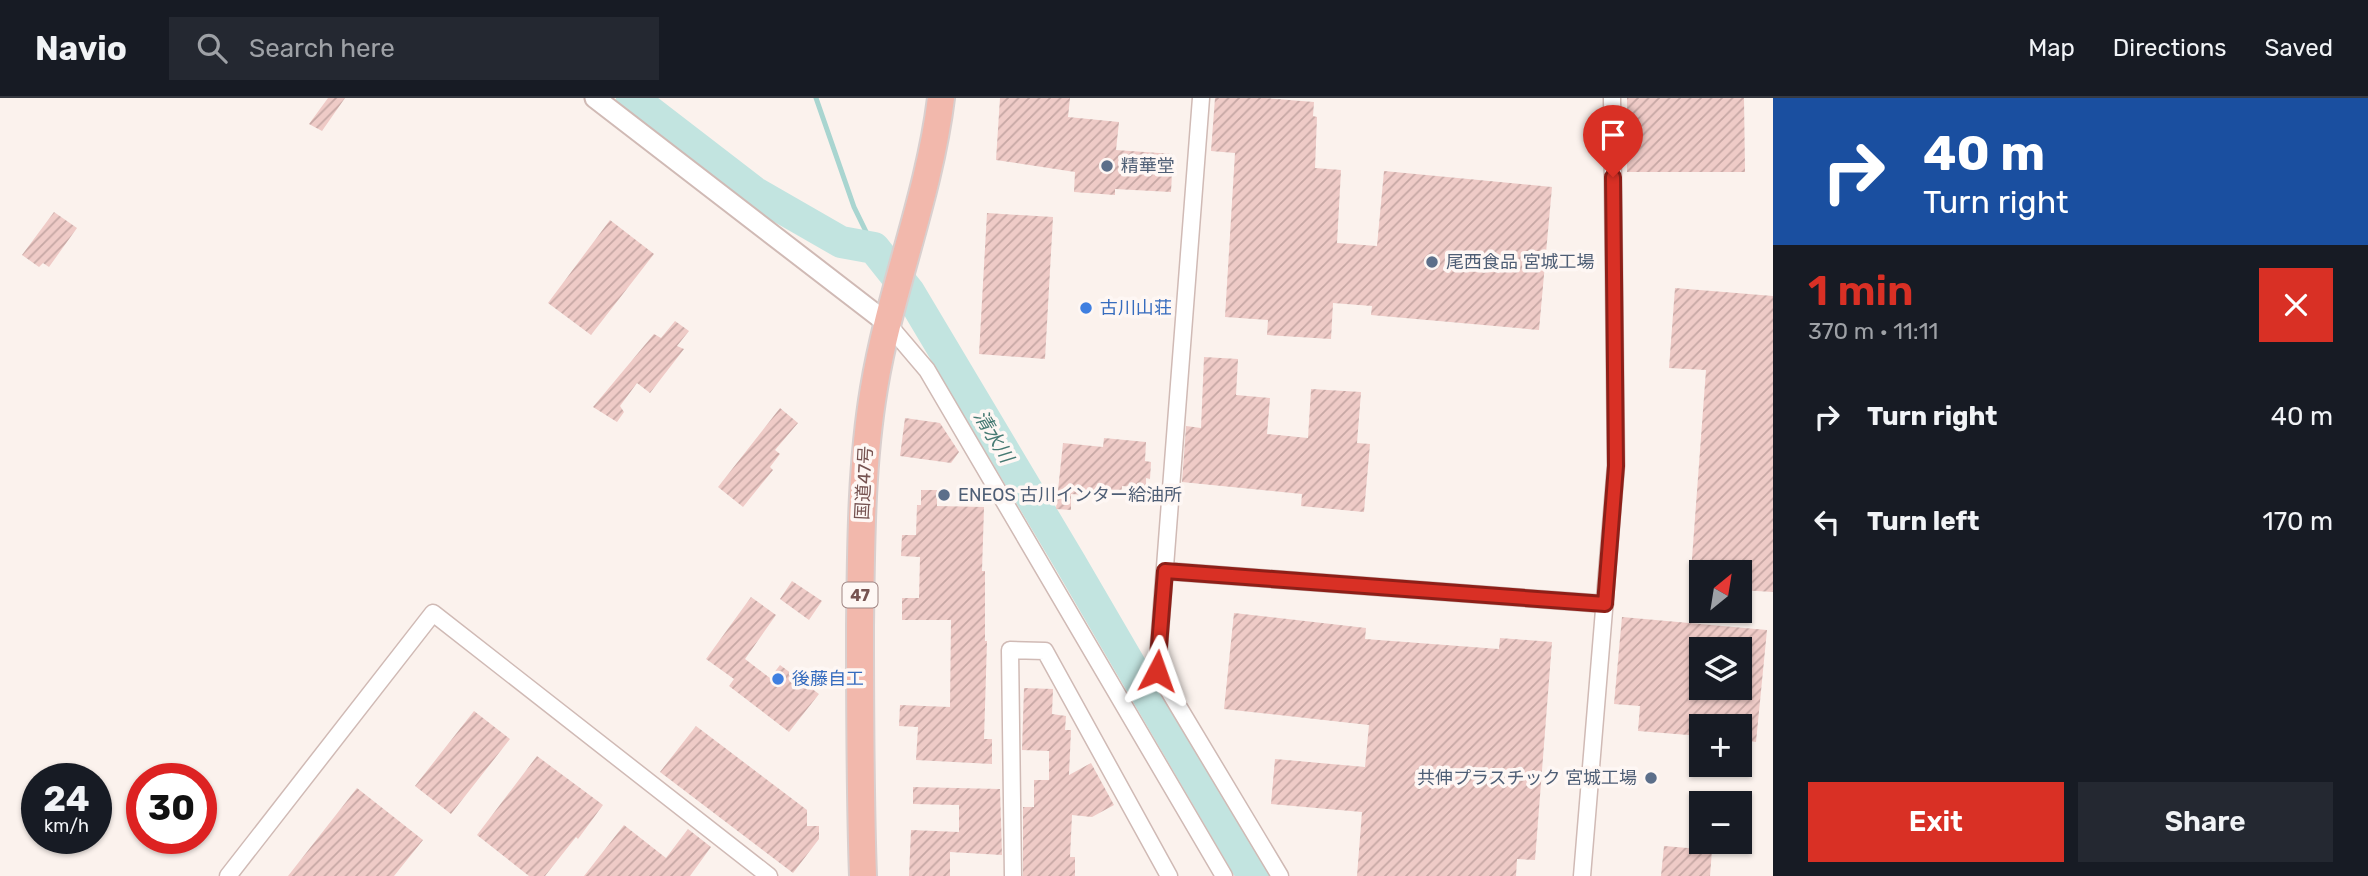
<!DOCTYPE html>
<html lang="en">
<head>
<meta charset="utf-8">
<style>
	body { margin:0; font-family:Rubik,"Noto Sans JP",sans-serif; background:#242831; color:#f1f3f6; height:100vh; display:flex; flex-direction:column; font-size:26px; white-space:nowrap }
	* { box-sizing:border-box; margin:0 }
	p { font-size:23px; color:#9ea1a6 }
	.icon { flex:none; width:38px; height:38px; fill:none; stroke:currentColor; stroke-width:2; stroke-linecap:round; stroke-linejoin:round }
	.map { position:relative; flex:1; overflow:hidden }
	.side { display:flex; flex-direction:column; background:#171b24; width:595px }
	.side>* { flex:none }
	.hud { background:#1a4fa0; color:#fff; overflow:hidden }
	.needle { width:46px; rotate:30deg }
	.controls { position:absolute; left:1689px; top:462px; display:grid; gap:14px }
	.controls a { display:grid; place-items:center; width:63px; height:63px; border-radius:0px; background:#171b24; box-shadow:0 2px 5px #0004; font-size:35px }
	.speed { position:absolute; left:21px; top:665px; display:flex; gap:14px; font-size:35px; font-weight:700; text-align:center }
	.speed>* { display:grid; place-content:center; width:91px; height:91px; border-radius:50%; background:#171b24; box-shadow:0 2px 5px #0004; line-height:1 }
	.speed small { font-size:18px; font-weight:400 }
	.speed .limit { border:10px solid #d22; background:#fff; color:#111 }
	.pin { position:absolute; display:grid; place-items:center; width:60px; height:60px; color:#fff; margin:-72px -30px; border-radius:50% 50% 50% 0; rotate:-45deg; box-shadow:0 0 7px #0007 }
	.pin .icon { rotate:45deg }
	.me { position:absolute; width:77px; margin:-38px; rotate:4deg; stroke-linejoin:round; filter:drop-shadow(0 0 5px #0008) }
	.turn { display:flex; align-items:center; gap:24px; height:147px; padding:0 35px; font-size:32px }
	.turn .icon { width:91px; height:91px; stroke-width:2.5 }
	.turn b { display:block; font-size:49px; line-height:60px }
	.round { display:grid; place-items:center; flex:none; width:74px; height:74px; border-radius:0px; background:#242831 }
	.summary { display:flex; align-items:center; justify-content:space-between; height:119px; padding:0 35px }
	h1 { font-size:42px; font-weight:600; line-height:52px; color:#d93025 }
	.button { display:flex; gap:14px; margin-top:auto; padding:14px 35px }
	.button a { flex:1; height:80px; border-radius:0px; background:#d93025; color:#fff; font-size:28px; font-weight:600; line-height:80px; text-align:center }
	.button a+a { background:#242831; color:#f1f3f6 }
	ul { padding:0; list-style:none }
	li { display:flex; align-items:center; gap:21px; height:105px; padding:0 35px }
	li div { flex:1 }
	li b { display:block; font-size:26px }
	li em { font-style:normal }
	header { display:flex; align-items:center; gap:42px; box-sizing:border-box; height:98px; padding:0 35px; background:#171b24; border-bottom:2px solid #363941 }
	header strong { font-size:33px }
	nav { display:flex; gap:38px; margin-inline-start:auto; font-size:24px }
	.search { width:490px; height:63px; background:#242831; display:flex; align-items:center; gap:18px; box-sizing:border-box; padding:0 24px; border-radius:0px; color:#9ea1a6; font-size:26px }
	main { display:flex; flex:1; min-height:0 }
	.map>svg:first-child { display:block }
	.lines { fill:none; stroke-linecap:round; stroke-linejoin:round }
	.stream { stroke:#a9d5d0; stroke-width:5 }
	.river { stroke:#c2e4e0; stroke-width:32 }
	.building { fill:url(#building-hatch); fill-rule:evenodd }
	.minor-casing { stroke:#d0bab5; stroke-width:19 }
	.tertiary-casing { stroke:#d0bab5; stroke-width:23 }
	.trunk-casing { stroke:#d9cfce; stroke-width:30 }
	.minor { stroke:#fff; stroke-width:16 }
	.tertiary { stroke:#fff; stroke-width:19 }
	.trunk { stroke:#f2b8ac; stroke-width:26 }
	.route-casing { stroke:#8d1f18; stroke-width:18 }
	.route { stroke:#d93025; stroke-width:12 }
	.service-dot { fill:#5c6f8a; stroke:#fef7f4; stroke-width:2.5 }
	.shop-dot { fill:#3f7fe0; stroke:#fef7f4; stroke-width:2.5 }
	.labels { text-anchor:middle; stroke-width:7; stroke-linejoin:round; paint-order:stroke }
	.shield { fill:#fef7f4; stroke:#9f8482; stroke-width:2 }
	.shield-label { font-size:16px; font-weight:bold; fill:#765351 }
	.service-label { font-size:18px; fill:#4e5e75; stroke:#fef7f4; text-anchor:start }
	.shop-label { font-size:18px; fill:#366cbe; stroke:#fef7f4; text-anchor:start }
	.street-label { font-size:18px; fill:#765351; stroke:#fef7f4 }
	.water-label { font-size:19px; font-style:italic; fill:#457972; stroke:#fef7f4 }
</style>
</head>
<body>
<header>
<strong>Navio</strong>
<div class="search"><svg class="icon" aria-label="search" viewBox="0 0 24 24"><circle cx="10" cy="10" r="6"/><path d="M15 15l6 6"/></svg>Search here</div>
<nav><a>Map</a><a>Directions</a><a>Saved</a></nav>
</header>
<main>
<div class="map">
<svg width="1773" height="778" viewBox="0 0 1773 778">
	<defs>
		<pattern id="building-hatch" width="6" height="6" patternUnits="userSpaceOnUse" patternTransform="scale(1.75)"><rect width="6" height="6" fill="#efcbc7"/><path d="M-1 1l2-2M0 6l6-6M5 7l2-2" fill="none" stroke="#c6a7a4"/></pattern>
	</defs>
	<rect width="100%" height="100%" fill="#fbf2ed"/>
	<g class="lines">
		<path class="stream" d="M 816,0 L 854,109 L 874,150"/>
		<path class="river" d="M 632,0 L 754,94 L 841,144 L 874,150 L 909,194 L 1070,464 L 1253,778"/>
	</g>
	<path class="building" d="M 328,0 L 345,0 L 322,33 L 309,26 Z
		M 1000,0 L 1070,0 L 1068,19 L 1119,24 L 1116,52 L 1173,56 L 1171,94 L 1115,91 L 1115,97 L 1074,94 L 1075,74 L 996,62 Z
		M 1215,0 L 1265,0 L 1314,4 L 1313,18 L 1317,19 L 1315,70 L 1341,72 L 1337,145 L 1377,148 L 1384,73 L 1552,89 L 1539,232 L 1371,217 L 1372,208 L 1333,205 L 1331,241 L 1267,237 L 1268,222 L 1225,219 L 1235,55 L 1211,53 Z
		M 1627,0 L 1744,0 L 1745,74 L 1627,74 Z
		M 54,114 L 77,130 L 49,169 L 43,165 L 39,169 L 22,157 Z
		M 987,115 L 1053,119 L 1045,261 L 979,256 Z
		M 610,122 L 654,156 L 591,237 L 548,205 Z
		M 1675,190 L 1773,198 L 1773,494 L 1740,492 L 1740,474 L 1691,474 L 1706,272 L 1669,270 Z
		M 675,223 L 689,233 L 677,248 L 684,251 L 650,295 L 637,285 L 620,308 L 624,314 L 617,324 L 593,309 L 654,236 L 661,240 Z
		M 1204,259 L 1238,261 L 1236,297 L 1270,300 L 1267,336 L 1308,340 L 1311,291 L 1361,294 L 1357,345 L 1370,346 L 1364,414 L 1301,408 L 1302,396 L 1182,384 L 1186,328 L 1201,330 Z
		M 780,310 L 798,325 L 775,352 L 780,356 L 770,369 L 773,372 L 743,409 L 718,389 Z
		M 905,320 L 940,325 L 959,354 L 951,365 L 900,358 Z
		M 1104,340 L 1146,344 L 1145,363 L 1151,364 L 1150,381 L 1146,380 L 1146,390 L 1122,388 L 1121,400 L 1071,396 L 1071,412 L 1056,411 L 1063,345 L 1103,349 Z
		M 921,392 L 937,392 L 937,408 L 984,409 L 982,473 L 985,473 L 985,543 L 987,543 L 984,641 L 992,641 L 992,666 L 916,662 L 918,629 L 899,628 L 900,607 L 950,609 L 951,522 L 902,522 L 902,500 L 919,500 L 920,459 L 901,458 L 902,437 L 916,437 L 917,407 L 921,407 Z
		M 792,483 L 822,503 L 809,522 L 780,501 Z
		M 751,499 L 776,517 L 745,561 L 770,580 L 780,567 L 819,596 L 789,634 L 729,588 L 734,581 L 706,561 Z
		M 1234,515 L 1366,530 L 1365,541 L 1499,551 L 1500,540 L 1552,544 L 1535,762 L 1517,761 L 1516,778 L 1357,778 L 1362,714 L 1271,706 L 1275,661 L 1365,669 L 1369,627 L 1224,611 Z
		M 1622,519 L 1767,532 L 1756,644 L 1740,642 L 1740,628 L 1701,628 L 1701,638 L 1638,633 L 1640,608 L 1614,606 ZM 1701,551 L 1740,551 L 1740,590 L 1701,590 Z
		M 1024,590 L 1053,591 L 1052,616 L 1066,618 L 1065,632 L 1071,632 L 1069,677 L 1091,665 L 1114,707 L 1092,719 L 1072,717 L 1070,759 L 1075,759 L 1075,778 L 1023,778 L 1023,709 L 1034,709 L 1034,682 L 1049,682 L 1049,653 L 1022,652 Z
		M 474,613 L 510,641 L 451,716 L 415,688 Z
		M 696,628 L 807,712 L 807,728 L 819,728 L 819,741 L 793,775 L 660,674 Z
		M 537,658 L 603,707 L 578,741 L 576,739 L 545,778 L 529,778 L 477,737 Z
		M 913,689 L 1000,691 L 1002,757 L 950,754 L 950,778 L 909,778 L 911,732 L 959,734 L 959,707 L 913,706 Z
		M 357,690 L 423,742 L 394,778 L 288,778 Z
		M 624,727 L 666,760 L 688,731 L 711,749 L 690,778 L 584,778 Z
		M 1664,748 L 1712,752 L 1710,778 L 1661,778 Z"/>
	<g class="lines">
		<g class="minor-casing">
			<path id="minor" d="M 1201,0 L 1157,573 L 1280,778
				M 887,225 L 927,272 L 1224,778
				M 1165,473 L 1605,506
				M 228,778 L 433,515 L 769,778
				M 1013,778 L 1010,552 L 1045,553 L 1169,778
				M 1582,778 L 1616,367 L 1612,0"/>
		</g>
		<g class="tertiary-casing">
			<path id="tertiary" d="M 595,0 L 887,225"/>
		</g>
		<g class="trunk-casing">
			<path id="trunk" d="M 863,778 C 860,695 860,612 860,528 C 861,449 861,368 874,290 C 890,192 929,99 941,0"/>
		</g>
		<use href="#minor" class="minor"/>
		<use href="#tertiary" class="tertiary"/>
		<use href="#trunk" class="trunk"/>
	</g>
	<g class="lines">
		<g class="route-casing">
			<path id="route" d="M 1157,573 L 1165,473 L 1605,506 L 1616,368 L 1613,79"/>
		</g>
		<use href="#route" class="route"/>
	</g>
	<g class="service-dot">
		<circle cx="1107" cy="68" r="7"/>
		<circle cx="1432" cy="164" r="7"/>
		<circle cx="944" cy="397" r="7"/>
		<circle cx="1651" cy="680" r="7"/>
	</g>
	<g class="shop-dot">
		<circle cx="1086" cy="210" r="7"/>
		<circle cx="778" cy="581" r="7"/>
	</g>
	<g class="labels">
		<rect class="shield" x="842.5" y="484.5" width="35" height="25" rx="5"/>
		<g class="shield-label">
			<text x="860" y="503">47</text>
		</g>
		<g class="service-label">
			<text x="1121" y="74">精華堂</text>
			<text x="1446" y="170">尾西食品 宮城工場</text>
			<text x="958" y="403">ENEOS 古川インター給油所</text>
			<text x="1637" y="686" text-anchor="end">共伸プラスチック 宮城工場</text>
		</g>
		<g class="shop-label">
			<text x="1100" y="216">古川山荘</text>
			<text x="792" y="587">後藤自工</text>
		</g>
		<g class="street-label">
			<text transform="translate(864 385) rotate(-87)" y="6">国道47号</text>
		</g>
		<g class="water-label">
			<text transform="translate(994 338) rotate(59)" y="7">清水川</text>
		</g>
	</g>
</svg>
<div class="controls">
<a><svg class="needle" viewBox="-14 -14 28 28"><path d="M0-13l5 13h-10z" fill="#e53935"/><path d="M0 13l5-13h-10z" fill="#9ea1a6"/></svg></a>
<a><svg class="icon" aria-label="layers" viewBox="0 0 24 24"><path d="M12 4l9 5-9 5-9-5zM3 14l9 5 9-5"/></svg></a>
<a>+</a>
<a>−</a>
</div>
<div class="speed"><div>24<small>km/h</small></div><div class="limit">30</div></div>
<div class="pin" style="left:1613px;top:79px;background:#d93025"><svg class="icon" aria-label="arrive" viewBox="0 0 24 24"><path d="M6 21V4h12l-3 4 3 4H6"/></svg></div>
<svg class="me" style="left:1157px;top:573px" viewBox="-20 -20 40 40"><path d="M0-17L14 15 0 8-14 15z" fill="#d93025" stroke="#fff" stroke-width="4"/></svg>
</div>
<section class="side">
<div class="hud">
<div class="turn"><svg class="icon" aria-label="right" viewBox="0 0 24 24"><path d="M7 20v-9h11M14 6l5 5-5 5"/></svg><div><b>40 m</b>Turn right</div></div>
</div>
<div class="summary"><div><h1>1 min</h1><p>370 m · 11:11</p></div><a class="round" style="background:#d93025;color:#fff"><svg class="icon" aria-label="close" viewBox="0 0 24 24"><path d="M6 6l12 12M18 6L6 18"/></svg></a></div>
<ul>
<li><svg class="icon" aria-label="right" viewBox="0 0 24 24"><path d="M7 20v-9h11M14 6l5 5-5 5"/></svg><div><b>Turn right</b></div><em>40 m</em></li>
<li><svg class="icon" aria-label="left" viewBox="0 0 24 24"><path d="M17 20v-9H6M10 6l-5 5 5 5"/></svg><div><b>Turn left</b></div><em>170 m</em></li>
</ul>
<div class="button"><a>Exit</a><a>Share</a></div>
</section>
</main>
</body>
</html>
